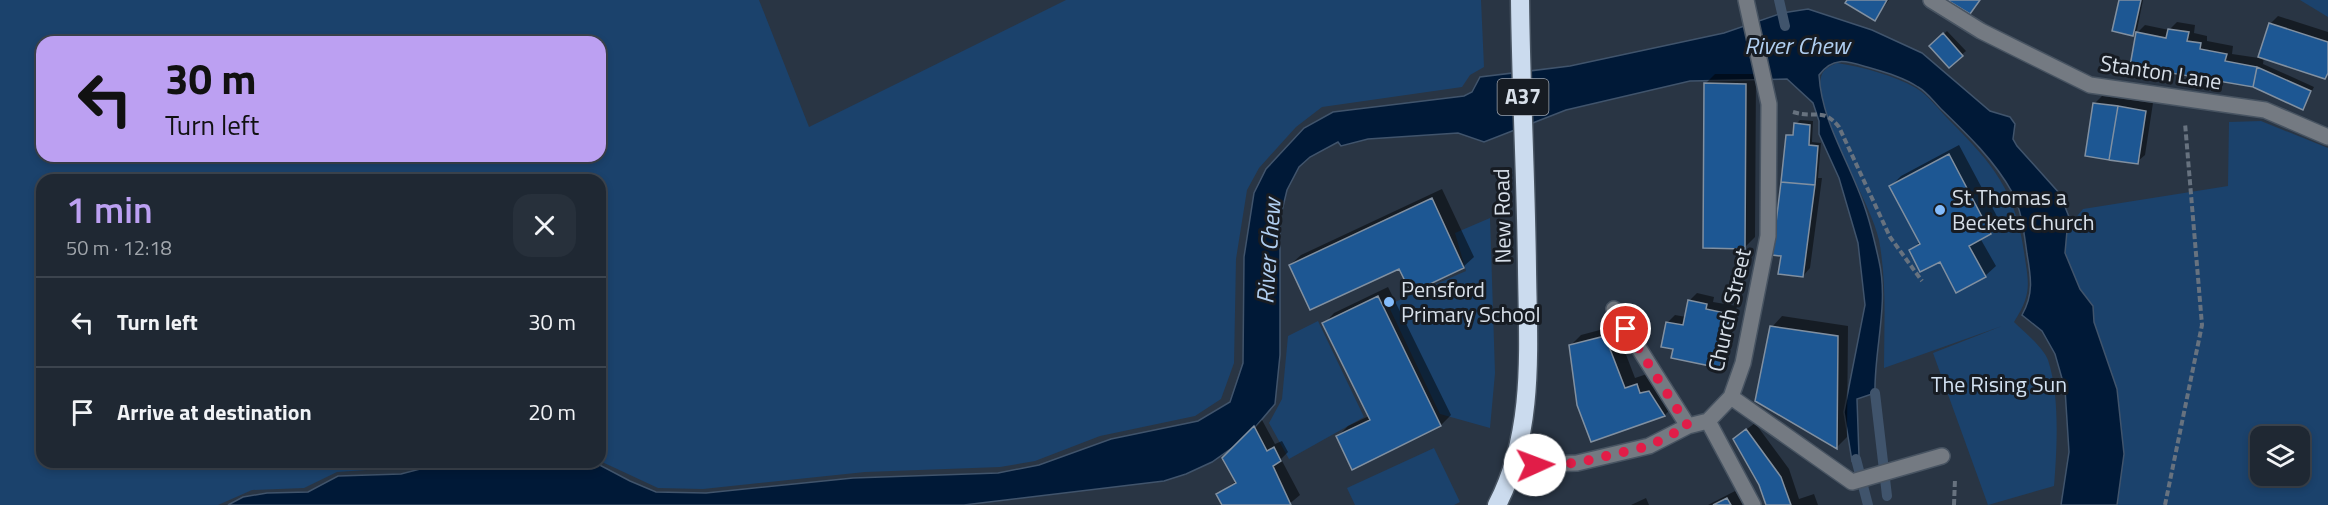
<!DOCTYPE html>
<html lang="en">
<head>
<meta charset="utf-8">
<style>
	body { margin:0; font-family:"Titillium Web",sans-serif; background:#27303b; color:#f1f3f6; height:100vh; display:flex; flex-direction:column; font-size:22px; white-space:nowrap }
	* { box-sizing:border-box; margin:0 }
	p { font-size:20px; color:#a1a6ac }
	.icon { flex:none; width:33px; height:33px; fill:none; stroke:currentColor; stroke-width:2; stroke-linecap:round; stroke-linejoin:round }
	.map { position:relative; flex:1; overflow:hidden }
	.sheet { position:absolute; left:36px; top:174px; width:570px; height:294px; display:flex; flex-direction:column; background:#1f2833; border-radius:18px; box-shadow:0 3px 9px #0003,0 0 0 2px #3c444e }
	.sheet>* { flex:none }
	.guide { position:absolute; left:36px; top:36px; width:570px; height:126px; border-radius:18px; box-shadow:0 3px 9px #0003,0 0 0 2px #3c444e; background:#bca0f2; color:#111; overflow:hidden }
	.buttons { position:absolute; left:2250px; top:426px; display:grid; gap:12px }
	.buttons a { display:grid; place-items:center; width:60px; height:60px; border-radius:12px; background:#1f2833; box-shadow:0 3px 9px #0003,0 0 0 2px #3c444e; font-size:30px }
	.pin { position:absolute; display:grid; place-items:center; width:51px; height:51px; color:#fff; margin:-26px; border:3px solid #fff; border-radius:50%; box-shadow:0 2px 6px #0007 }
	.me { position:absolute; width:66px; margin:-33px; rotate:88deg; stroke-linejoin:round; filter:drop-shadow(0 0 4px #0008) }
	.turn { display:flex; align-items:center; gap:21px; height:126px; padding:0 30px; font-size:27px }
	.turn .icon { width:78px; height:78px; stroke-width:2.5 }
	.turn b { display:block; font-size:42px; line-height:51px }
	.round { display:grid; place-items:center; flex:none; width:63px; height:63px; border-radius:18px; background:#27303b }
	.overview { display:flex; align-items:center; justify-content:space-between; height:102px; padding:0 30px }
	h1 { font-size:36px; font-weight:600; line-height:45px; color:#bca0f2 }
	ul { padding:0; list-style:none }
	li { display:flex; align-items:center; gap:18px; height:90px; padding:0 30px; border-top:2px solid #3c444e }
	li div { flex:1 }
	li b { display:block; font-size:22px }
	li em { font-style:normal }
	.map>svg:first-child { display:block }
	.green { fill:#1b426c; fill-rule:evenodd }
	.water { fill:#001937; stroke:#40546c; stroke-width:1.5 }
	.shadow { fill:#0007 }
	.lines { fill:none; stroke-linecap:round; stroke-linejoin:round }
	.stream { stroke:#40546c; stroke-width:10 }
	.building { fill:#1d5793; stroke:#8190a1; stroke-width:1.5 }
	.minor-casing { stroke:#485462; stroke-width:18 }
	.highway-casing { stroke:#485462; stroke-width:21 }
	.path { stroke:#67727f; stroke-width:4; stroke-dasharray:6 3; stroke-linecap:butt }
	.minor { stroke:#747a82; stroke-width:15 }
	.highway { stroke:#cbdbee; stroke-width:18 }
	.route { stroke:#e11d48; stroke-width:10; stroke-dasharray:0 18 }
	.poi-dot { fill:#84bcfb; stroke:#171c23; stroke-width:2 }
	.labels { text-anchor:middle; stroke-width:6; stroke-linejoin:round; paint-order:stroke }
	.shield { fill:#171c23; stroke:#9da4ae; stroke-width:1.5 }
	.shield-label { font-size:21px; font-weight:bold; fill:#d7dfe9 }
	.street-label { font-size:22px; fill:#d7dfe9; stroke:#171c23 }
	.poi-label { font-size:22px; fill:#d7dfe9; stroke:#171c23; text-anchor:start }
	.park-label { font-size:22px; fill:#d2e1f2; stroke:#171c23 }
	.water-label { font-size:24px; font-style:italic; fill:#b0cef0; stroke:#171c23 }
</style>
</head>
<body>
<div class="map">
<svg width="2328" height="505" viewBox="0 0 2328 505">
	<rect width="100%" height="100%" fill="#293544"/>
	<path class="green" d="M 0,0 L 759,0 L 809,127 L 1066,0 L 1481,0 L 1484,67 L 1470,75 L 1462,87 L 1322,107 L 1296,127 L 1259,168 L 1247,190 L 1236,259 L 1234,363 L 1221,399 L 1195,416 L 1100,436 L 1035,461 L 1000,467 L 865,472 L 703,489 L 658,488 L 600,461 L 600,180 L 42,180 L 42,462 L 428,462 L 396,468 L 337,472 L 304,488 L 252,490 L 218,505 L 0,505 ZM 42,42 L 600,42 L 600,156 L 42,156 Z
		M 2300,0 L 2328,0 L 2328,17 Z
		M 1837,63 C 1863,67 1893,75 1916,88 C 1928,95 1939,110 1949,120 C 1993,164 2015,190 2024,252 C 2029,285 2032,293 2014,322 C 2024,332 2043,347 2048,360 C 2060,396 2057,448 2054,486 L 1988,505 L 1933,353 L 2002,326 L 1884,368 C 1884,326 1887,283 1879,240 C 1872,203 1812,110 1821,77 C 1823,69 1830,66 1837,63 Z
		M 2261,121 L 2328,148 L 2328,505 L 2117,505 L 2124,454 L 2094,322 C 2093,303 2087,302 2079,287 C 2063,254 2057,238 2083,209 L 2228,186 L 2229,122 ZM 2260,436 L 2300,436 L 2300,476 L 2260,476 Z
		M 1490,218 L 1495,373 L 1490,428 L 1440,414 L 1388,305 L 1466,271 L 1455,233 Z
		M 1318,321 L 1364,417 L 1289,459 L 1269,423 L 1282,399 L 1288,336 Z
		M 1434,448 L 1460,502 L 1454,505 L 1355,505 L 1347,488 Z"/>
	<path class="water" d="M 1808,9 L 1872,30 L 1922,53 L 1990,111 L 2010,117 L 2015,124 L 2013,139 L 2017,146 L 2060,194 L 2071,222 L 2067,231 L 2065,253 L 2080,289 L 2093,306 L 2094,322 L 2117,389 L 2124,454 L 2117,505 L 2061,505 L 2069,452 L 2065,389 L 2055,354 L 2042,331 L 2022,315 C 2034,294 2031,277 2027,254 C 2024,233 2022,211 2012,192 C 1994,160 1967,134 1941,109 C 1934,102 1927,92 1918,87 C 1903,77 1884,72 1867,67 C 1847,61 1833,56 1819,75 C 1822,124 1850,162 1865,208 C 1871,225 1875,243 1879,261 C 1889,304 1874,350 1875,393 L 1857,399 L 1859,456 L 1852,461 L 1844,412 L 1865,305 L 1858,243 L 1839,178 L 1819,134 L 1819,121 L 1813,103 L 1787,79 L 1690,81 L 1566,110 L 1484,142 L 1458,133 L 1368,139 L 1341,146 L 1338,142 L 1310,157 L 1299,167 L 1287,190 L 1280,219 L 1280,355 L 1275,404 L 1246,438 L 1212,462 L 1186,474 L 1164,481 L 964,505 L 228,505 L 243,497 L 267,493 L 308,492 L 338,476 L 401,474 L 447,462 L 594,462 L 630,481 L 656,492 L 706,493 L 853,478 L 998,473 L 1039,465 L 1111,439 L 1198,421 L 1230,402 L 1243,363 L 1244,257 L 1254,193 L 1266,169 L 1304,128 L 1333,112 L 1464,96 L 1472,92 L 1480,77 L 1570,66 L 1724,33 L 1782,13 Z"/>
	<path class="shadow" d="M 1848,0 L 1889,0 L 1875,19 Z
		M 2120,0 L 2143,0 L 2137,30 L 2133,34 Z
		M 2278,16 L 2328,32 L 2328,74 L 2325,77 L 2264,57 L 2263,64 L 2314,87 L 2303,108 L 2137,33 L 2145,25 L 2169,30 L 2177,22 L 2195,25 L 2194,33 L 2207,36 L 2207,41 L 2233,46 L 2232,54 L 2259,58 L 2270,24 Z
		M 1947,31 L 1966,51 L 1949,66 L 1931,46 Z
		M 1715,74 L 1756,74 L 1755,237 L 1745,247 L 1705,84 Z
		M 2102,96 L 2153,103 L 2145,155 L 2137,162 L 2095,103 Z
		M 1800,120 L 1813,121 L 1812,142 L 1821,143 L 1818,178 L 1822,178 L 1810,268 L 1803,276 L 1782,255 L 1788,136 L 1795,132 L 1796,124 Z
		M 1959,145 L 2000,222 L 1980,238 L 1996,266 L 1985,276 L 1911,251 L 1920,241 L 1891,186 L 1901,176 Z
		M 1442,189 L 1474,257 L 1463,267 L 1290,265 L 1301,255 Z
		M 1388,287 L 1451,415 L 1441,425 L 1353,468 L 1337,437 L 1348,426 L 1369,416 L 1324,324 L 1334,313 Z
		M 1697,293 L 1714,297 L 1713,302 L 1737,306 L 1727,358 L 1719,366 L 1675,348 L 1667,323 L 1675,315 L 1686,317 L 1689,301 Z
		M 1782,316 L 1848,326 L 1847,437 L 1837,447 L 1772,327 Z
		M 1615,326 L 1635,378 L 1647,374 L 1651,383 L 1660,381 L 1675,404 L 1665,415 L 1592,440 L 1571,345 L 1581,335 Z
		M 1262,420 L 1275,444 L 1282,441 L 1288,452 L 1281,459 L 1300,495 L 1288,505 L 1224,505 L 1218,494 L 1236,481 L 1224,458 Z
		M 1755,423 L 1789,469 L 1799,499 L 1814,494 L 1818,505 L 1768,505 L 1743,432 Z
		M 1735,491 L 1743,505 L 1708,505 Z
		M 1646,498 L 1649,505 L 1631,505 Z"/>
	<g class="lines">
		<path class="stream" d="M 1779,0 L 1785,26
			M 1875,393 L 1887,496
			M 1856,459 L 1868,505"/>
	</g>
	<path class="building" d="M 1847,0 L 1887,0 L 1875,21 L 1845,3 Z
		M 1947,0 L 1980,0 L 1970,14 Z
		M 2119,0 L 2141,0 L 2133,36 L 2112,31 Z
		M 2269,23 L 2328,42 L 2328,73 L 2325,79 L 2258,57 Z
		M 2168,29 L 2189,32 L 2187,41 L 2201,43 L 2200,49 L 2227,54 L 2225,61 L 2257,67 L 2253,87 L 2130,66 L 2136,32 L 2166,38 Z
		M 1943,33 L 1963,56 L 1949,68 L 1929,46 Z
		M 2257,67 L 2311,91 L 2303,110 L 2253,87 Z
		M 1704,83 L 1746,84 L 1745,249 L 1703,248 Z
		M 2093,103 L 2118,106 L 2109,160 L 2085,156 Z
		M 2118,106 L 2146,111 L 2138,164 L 2109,160 Z
		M 1794,123 L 1810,125 L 1809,145 L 1818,146 L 1815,185 L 1781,182 L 1786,135 L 1793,135 Z
		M 1949,154 L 1991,234 L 1969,246 L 1986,277 L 1956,293 L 1940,262 L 1920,272 L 1909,250 L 1920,244 L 1889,186 Z
		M 1781,182 L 1815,185 L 1803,277 L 1778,274 L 1781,256 L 1772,255 Z
		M 1432,198 L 1464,268 L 1411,293 L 1399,269 L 1310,310 L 1289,265 Z
		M 1378,296 L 1441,426 L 1352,470 L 1336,436 L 1370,420 L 1322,323 Z
		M 1688,300 L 1707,304 L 1706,309 L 1730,314 L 1720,368 L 1671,358 L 1673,349 L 1661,347 L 1666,322 L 1683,325 Z
		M 1770,326 L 1838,336 L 1837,449 L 1755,401 Z
		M 1605,336 L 1625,388 L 1637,384 L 1640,393 L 1649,391 L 1665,416 L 1591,442 L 1577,405 L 1569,345 Z
		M 1254,426 L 1267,451 L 1274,447 L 1281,461 L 1273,466 L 1291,505 L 1222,505 L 1216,494 L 1236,483 L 1222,458 Z
		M 1746,429 L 1781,477 L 1791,505 L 1766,505 L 1759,485 L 1733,439 Z
		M 1727,498 L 1731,505 L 1713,505 Z"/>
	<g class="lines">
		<g class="minor-casing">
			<path id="minor" d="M 1931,0 L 1981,31 L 2090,85 L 2265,110 L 2328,137
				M 1614,309 L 1688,426
				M 1731,397 L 1852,482 L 1942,456
				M 1708,421 L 1753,505
				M 1515,465 L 1577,463 L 1649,446 L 1688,426 L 1708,421 L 1731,397 L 1743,363 L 1768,236 L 1769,104 L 1746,0"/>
		</g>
		<g class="highway-casing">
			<path id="highway" d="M 1497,505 C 1535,432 1528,348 1527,269 C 1526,179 1521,90 1520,0"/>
		</g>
		<path class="path" d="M 1793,112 C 1816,119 1823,107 1839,127 L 1890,237 L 1922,281
			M 1954,505 L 1955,479
			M 2165,505 L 2202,325 L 2185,123"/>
		<use href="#minor" class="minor"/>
		<use href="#highway" class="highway"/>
	</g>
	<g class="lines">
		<path class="route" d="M 1535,465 L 1577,463 L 1649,446 L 1688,426 L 1626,329"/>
	</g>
	<g class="poi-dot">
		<circle cx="1940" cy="210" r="6"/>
		<circle cx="1389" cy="302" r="6"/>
	</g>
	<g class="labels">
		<rect class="shield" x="1497.5" y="79" width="51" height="36" rx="4.5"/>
		<g class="shield-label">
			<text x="1523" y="104">A37</text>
		</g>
		<g class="street-label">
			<text transform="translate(2161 72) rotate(9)" y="8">Stanton Lane</text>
			<text transform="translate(1502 216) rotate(-91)" y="8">New Road</text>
			<text transform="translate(1729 310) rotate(-77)" y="8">Church Street</text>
		</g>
		<g class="poi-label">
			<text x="1952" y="205">St Thomas a<tspan x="1952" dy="25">Beckets Church</tspan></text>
			<text x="1401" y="297">Pensford<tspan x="1401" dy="25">Primary School</tspan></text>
		</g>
		<g class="park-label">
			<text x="1999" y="392">The Rising Sun</text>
		</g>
		<g class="water-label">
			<text x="1797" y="54">River Chew</text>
			<text transform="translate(1269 251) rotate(-86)" y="8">River Chew</text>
		</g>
	</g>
</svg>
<div class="buttons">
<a><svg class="icon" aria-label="layers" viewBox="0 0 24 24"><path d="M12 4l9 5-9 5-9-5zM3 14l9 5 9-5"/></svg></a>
</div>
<div class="pin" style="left:1626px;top:329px;background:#d93025"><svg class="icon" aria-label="arrive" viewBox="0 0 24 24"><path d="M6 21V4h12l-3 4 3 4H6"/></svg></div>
<svg class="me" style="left:1535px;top:465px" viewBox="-20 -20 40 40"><circle r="19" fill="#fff"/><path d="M0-13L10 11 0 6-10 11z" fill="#e11d48"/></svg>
<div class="guide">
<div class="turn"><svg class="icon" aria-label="left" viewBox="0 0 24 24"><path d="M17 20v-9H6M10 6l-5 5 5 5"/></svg><div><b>30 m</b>Turn left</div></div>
</div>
<section class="sheet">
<div class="overview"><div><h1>1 min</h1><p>50 m · 12:18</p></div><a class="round"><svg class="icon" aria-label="close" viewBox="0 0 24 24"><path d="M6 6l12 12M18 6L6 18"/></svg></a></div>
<ul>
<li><svg class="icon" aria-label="left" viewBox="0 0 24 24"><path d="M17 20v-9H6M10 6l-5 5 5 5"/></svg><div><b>Turn left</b></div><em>30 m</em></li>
<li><svg class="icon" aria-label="arrive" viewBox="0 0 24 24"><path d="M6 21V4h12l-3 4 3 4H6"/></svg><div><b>Arrive at destination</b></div><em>20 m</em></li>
</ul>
</section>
</div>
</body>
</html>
